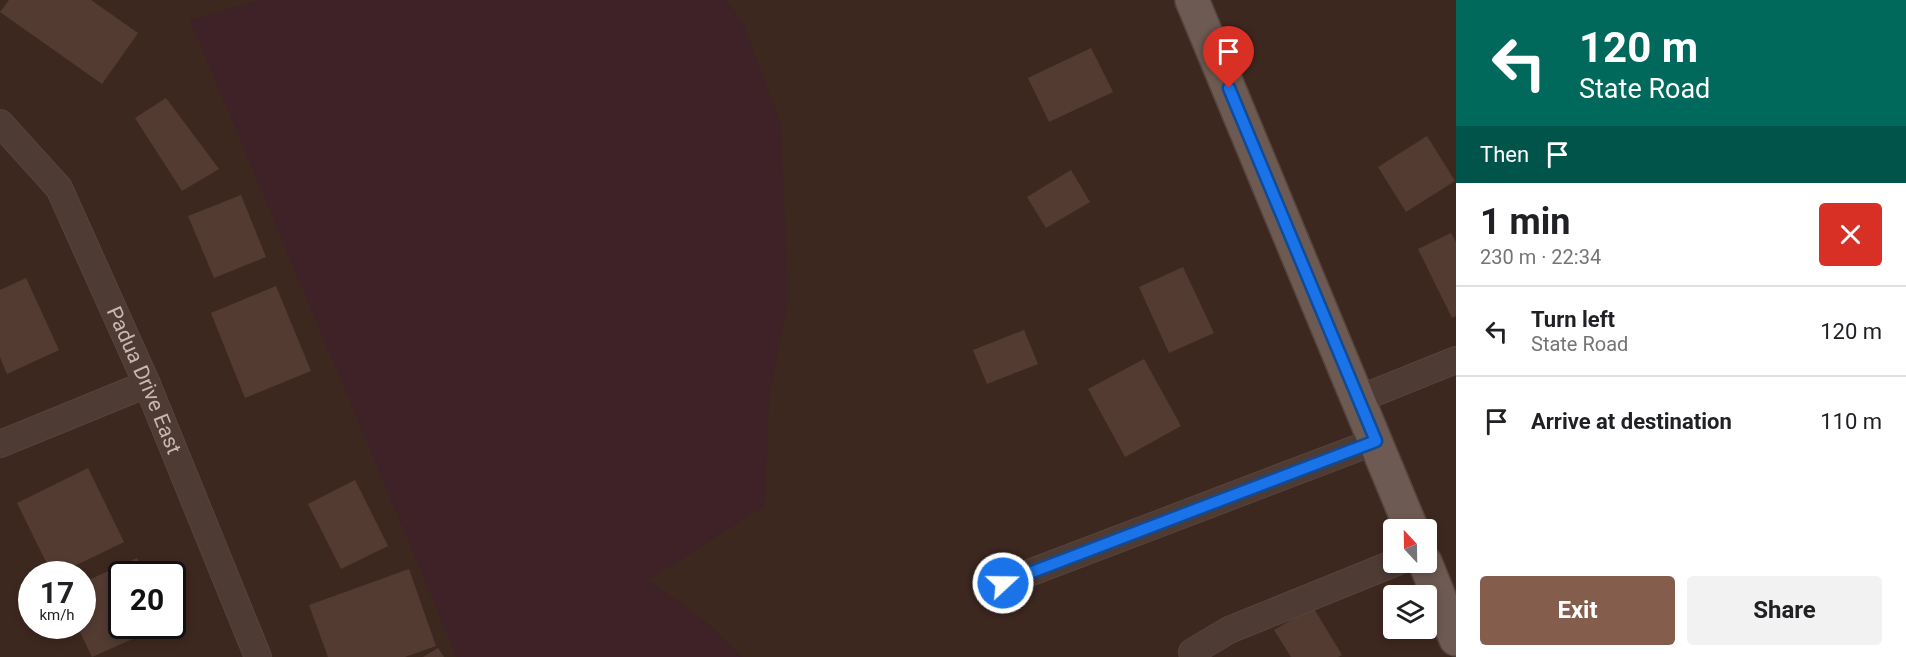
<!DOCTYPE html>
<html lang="en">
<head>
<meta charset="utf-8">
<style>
	body { margin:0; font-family:Roboto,sans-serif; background:#f2f2f2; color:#202124; height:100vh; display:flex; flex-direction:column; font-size:22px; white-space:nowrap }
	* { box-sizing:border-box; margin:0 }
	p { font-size:20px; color:#757577 }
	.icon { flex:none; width:33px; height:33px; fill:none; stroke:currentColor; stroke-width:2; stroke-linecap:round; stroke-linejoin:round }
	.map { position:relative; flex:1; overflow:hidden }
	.details { display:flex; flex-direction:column; background:#fff; width:450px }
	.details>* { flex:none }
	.top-card { background:#00695c; color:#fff; overflow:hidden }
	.needle { width:39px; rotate:338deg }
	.fabs { position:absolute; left:1383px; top:519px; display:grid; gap:12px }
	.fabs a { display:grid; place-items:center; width:54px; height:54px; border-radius:6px; background:#fff; box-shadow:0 3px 9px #0003; font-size:30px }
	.speed { position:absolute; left:18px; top:561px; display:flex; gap:12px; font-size:30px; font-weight:700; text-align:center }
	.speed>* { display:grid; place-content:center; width:78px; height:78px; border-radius:50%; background:#fff; box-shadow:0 3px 9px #0003; line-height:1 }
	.speed small { font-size:15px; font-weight:400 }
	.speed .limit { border:3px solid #111; border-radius:9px; background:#fff; color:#111 }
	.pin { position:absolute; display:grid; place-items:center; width:51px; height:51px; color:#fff; margin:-62px -26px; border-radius:50% 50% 50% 0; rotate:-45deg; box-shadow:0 0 6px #0007 }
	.pin .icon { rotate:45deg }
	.me { position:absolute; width:66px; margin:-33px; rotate:69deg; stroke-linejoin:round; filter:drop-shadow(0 0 4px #0008) }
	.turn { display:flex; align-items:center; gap:21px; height:126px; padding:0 24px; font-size:27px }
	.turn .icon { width:78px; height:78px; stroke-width:2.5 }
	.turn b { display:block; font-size:42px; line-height:51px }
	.then { display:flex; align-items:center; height:57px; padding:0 24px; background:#0003; gap:12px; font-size:22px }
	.round { display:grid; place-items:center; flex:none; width:63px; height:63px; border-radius:6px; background:#f2f2f2 }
	.headline { display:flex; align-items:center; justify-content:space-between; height:102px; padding:0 24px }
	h1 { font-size:36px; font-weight:700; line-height:45px }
	.primary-button { display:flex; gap:12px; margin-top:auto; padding:12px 24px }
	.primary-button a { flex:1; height:69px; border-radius:6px; background:#845d4c; color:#fff; font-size:24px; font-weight:700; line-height:69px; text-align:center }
	.primary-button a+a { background:#f2f2f2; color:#202124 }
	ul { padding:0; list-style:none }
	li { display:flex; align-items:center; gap:18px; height:90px; padding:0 24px; border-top:2px solid #e0e0e0 }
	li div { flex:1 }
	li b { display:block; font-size:22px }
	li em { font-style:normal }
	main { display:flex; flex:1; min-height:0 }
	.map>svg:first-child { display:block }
	.green { fill:#3e2227 }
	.building { fill:#533b32 }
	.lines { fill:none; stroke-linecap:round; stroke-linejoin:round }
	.minor-casing { stroke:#55443e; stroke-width:28 }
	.major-casing { stroke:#55443e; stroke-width:36 }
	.minor { stroke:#4d3b34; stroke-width:26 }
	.major { stroke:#6d5a52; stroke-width:33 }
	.route-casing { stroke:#114b97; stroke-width:15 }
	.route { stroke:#1a73e8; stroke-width:10 }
	.labels { text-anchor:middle; stroke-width:6; stroke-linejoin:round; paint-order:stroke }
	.street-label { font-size:21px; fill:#c8b7af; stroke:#31201a }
</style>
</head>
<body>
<main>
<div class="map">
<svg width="1456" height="657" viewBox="0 0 1456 657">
	<rect width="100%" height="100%" fill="#3d2820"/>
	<path class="green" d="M 260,0 L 727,0 L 744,26 L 781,124 L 788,299 L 769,397 L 765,506 L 648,580 L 700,617 L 743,657 L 457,657 L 190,20 Z"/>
	<path class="building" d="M 9,0 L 91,0 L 138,33 L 102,84 L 0,12 Z
		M 1091,48 L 1113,92 L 1049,122 L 1028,78 Z
		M 166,98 L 219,169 L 182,191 L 135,118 Z
		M 1427,136 L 1455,181 L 1406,212 L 1378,167 Z
		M 1071,170 L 1090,202 L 1046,228 L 1027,197 Z
		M 241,195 L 266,257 L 214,278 L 188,216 Z
		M 1451,233 L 1456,242 L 1456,316 L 1452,318 L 1418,249 Z
		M 1183,267 L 1214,333 L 1169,353 L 1139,287 Z
		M 26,278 L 59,350 L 7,374 L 0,357 L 0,290 Z
		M 276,286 L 311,371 L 245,398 L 211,313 Z
		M 1024,330 L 1038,364 L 987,384 L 973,350 Z
		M 1144,359 L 1181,426 L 1125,457 L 1088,389 Z
		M 88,468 L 124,542 L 58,574 L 52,574 L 17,503 Z
		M 355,480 L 388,546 L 341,569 L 308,504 Z
		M 137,558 L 144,574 L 122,574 L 122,626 L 162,626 L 92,657 L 77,626 L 82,626 L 82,583 Z
		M 409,569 L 436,646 L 405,657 L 328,657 L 309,605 Z
		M 1313,607 L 1342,655 L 1338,657 L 1291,657 L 1274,630 Z
		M 438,648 L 444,657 L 423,657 Z"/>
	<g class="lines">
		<g class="minor-casing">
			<g id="minor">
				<path id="s1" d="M 0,123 L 59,188 L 147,384 L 258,657"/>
				<path d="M 1359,399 L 1456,360"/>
				<path d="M 0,444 L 147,384"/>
				<path d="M 1003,583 L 1376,441"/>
				<path d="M 1192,652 L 1229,630 L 1397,562"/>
			</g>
		</g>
		<g class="major-casing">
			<path id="major" d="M 1192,0 L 1412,530
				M 1425,562 L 1456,639"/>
		</g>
		<use href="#minor" class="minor"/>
		<use href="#major" class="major"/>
	</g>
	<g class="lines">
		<g class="route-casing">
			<path id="route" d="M 1003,583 L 1376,441 L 1229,88"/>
		</g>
		<use href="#route" class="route"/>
	</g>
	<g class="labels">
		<g class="street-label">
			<text dy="7" stroke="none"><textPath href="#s1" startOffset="298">Padua Drive East</textPath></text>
		</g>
	</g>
</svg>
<div class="fabs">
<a><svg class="needle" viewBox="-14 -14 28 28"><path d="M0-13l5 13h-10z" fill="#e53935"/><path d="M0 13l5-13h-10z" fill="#757577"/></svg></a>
<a><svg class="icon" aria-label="layers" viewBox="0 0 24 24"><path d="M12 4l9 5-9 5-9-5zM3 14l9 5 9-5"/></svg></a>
</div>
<div class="speed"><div>17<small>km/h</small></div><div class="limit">20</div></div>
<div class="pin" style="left:1229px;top:88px;background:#d93025"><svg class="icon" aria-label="arrive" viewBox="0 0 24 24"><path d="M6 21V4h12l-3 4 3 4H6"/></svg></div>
<svg class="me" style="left:1003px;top:583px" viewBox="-20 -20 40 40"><circle r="17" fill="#1a73e8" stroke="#fff" stroke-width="3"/><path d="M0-11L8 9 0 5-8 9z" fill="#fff"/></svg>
</div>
<section class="details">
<div class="top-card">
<div class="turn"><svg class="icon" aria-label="left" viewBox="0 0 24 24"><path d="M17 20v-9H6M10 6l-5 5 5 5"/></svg><div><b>120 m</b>State Road</div></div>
<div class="then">Then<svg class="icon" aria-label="arrive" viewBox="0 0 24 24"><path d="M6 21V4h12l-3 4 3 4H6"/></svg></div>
</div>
<div class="headline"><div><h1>1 min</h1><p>230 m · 22:34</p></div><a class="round" style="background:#d93025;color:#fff"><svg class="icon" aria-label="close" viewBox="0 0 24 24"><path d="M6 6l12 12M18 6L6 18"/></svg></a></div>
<ul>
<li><svg class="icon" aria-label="left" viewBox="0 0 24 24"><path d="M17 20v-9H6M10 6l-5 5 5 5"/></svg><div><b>Turn left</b><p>State Road</p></div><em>120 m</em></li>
<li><svg class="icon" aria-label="arrive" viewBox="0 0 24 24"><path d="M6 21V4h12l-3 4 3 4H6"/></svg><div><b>Arrive at destination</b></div><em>110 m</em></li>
</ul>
<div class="primary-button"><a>Exit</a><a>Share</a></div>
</section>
</main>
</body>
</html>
